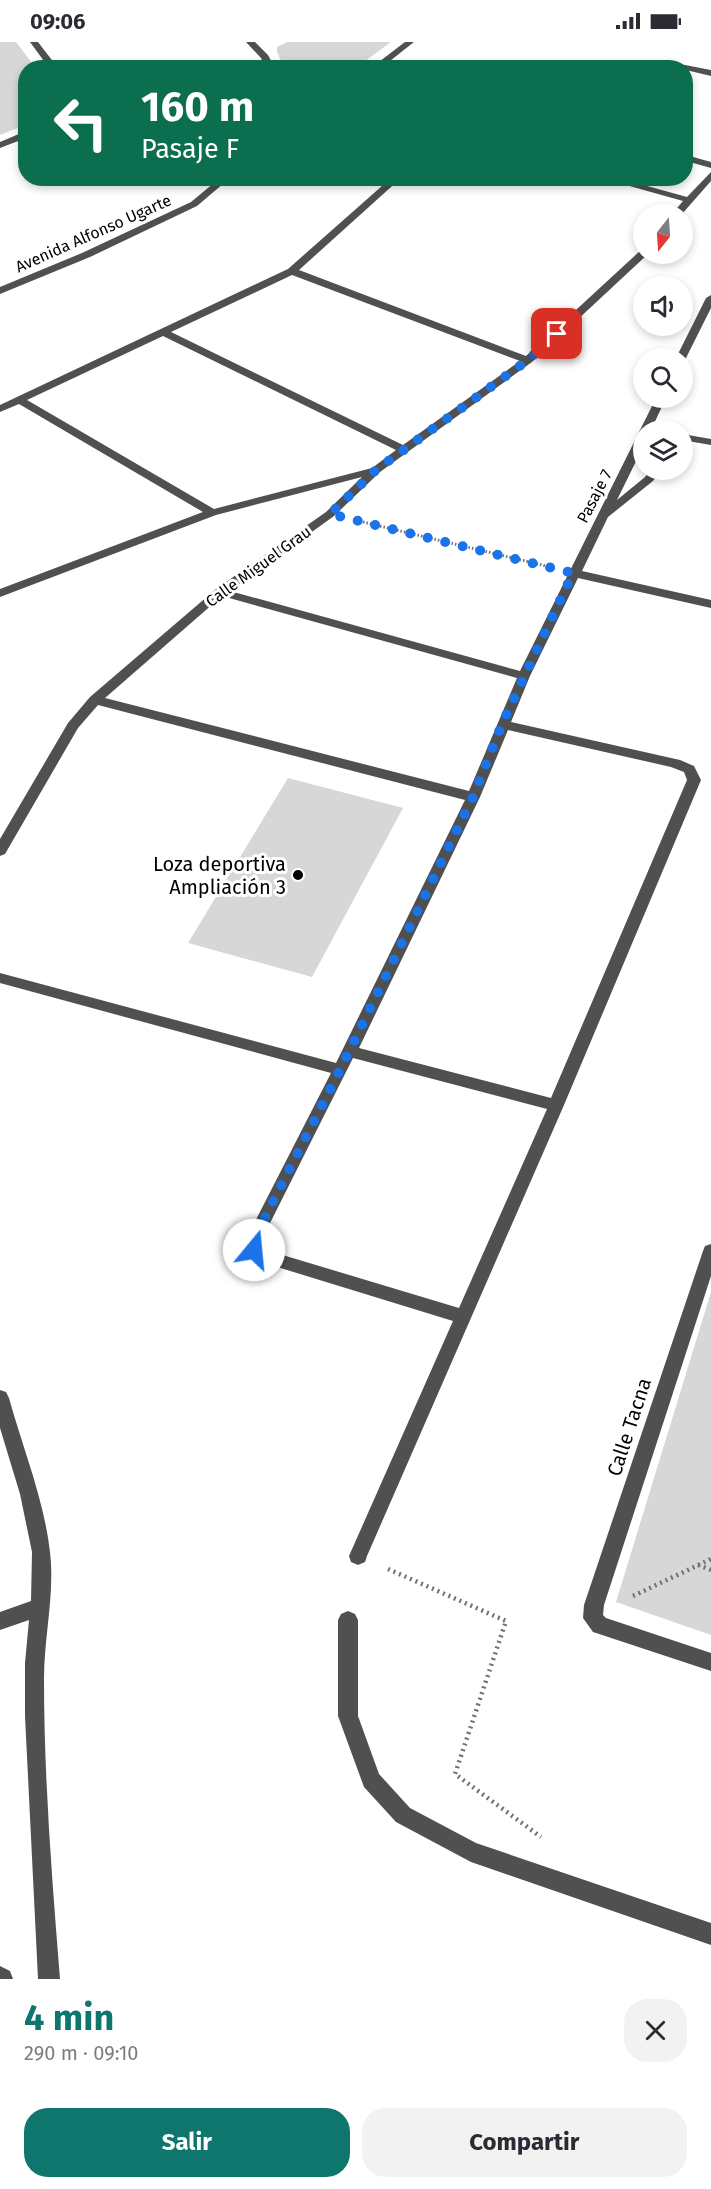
<!DOCTYPE html>
<html lang="es">
<head>
<meta charset="utf-8">
<style>
	body { margin:0; font-family:"Fira Sans",sans-serif; background:#f2f2f3; color:#2b2b33; height:100vh; display:flex; flex-direction:column; font-size:22px; white-space:nowrap }
	* { box-sizing:border-box; margin:0 }
	p { font-size:20px; color:#7c7c81 }
	.icon { flex:none; width:33px; height:33px; fill:none; stroke:currentColor; stroke-width:2; stroke-linecap:round; stroke-linejoin:round }
	.map { position:relative; height:1937px; overflow:hidden }
	.details { display:flex; flex-direction:column; background:#fff; flex:1 }
	.details>* { flex:none }
	.guide { position:absolute; left:18px; top:18px; width:675px; height:126px; border-radius:24px; box-shadow:0 3px 9px #0003; background:#0b6e4f; color:#fff; overflow:hidden }
	.needle { width:39px; rotate:197deg }
	.tools { position:absolute; left:633px; top:162px; display:grid; gap:12px }
	.tools a { display:grid; place-items:center; width:60px; height:60px; border-radius:50%; background:#fff; box-shadow:0 3px 9px #0003; font-size:30px }
	.pin { position:absolute; display:grid; place-items:center; width:51px; height:51px; color:#fff; margin:-26px; border-radius:12px; box-shadow:0 3px 9px #0006 }
	.me { position:absolute; width:66px; margin:-33px; rotate:17deg; stroke-linejoin:round; filter:drop-shadow(0 0 4px #0008) }
	.turn { display:flex; align-items:center; gap:21px; height:126px; padding:0 24px; font-size:27px }
	.turn .icon { width:78px; height:78px; stroke-width:2.5 }
	.turn b { display:block; font-size:42px; line-height:51px }
	.round { display:grid; place-items:center; flex:none; width:63px; height:63px; border-radius:24px; background:#f2f2f3 }
	.summary { display:flex; align-items:center; justify-content:space-between; height:102px; padding:0 24px }
	h1 { font-size:36px; font-weight:700; line-height:45px; color:#0f766e }
	.action { display:flex; gap:12px; margin-top:auto; padding:12px 24px }
	.action a { flex:1; height:69px; border-radius:24px; background:#0f766e; color:#fff; font-size:24px; font-weight:700; line-height:69px; text-align:center }
	.action a+a { background:#f2f2f3; color:#2b2b33 }
	.status { display:flex; justify-content:space-between; align-items:center; height:42px; padding:0 30px; background:#fff; direction:ltr }
	.status svg { height:16px; fill:currentColor }
	.map>svg:first-child { display:block }
	.green { fill:#d7d7d7 }
	.lines { fill:none; stroke-linecap:round; stroke-linejoin:round }
	.path-far1 { stroke:#727272; stroke-width:3; stroke-dasharray:1.5 2; stroke-linecap:butt }
	.path { stroke:#727272; stroke-width:4.5; stroke-dasharray:2 4; stroke-linecap:butt }
	.minor { fill:#505050; fill-rule:evenodd }
	.route { stroke:#1a73e8; stroke-width:10; stroke-dasharray:0 18 }
	.poi-dot { fill:#000; stroke:#fff; stroke-width:2 }
	.labels { text-anchor:middle; stroke-width:6; stroke-linejoin:round; paint-order:stroke }
	.far-street-label { font-size:16px; fill:#000; stroke:#fff }
	.poi-label { font-size:20px; fill:#000; stroke:#fff; text-anchor:end }
	.street-label { font-size:20px; fill:#000; stroke:#fff }
</style>
</head>
<body>
<div class="status"><b>09:06</b><svg viewBox="0 0 49 12"><path d="M0 12V9h3v3zM5 12V6h3v6zM10 12V3h3v9zM15 12V0h3v12zM26 1h20v11H26zM47 4h2v5h-2z"/></svg></div>
<div class="map">
<svg width="711" height="1937" viewBox="0 0 711 1937">
	<rect width="100%" height="100%" fill="#fff"/>
	<path class="green" d="M 0,0 L 16,0 L 35,25 L 26,26 L 25,83 L 0,93 Z
		M 287,0 L 391,0 L 357,25 L 284,25 L 277,10 L 277,5 Z
		M 288,736 L 403,766 L 312,935 L 188,901 Z
		M 711,1250 L 711,1593 L 616,1560 Z"/>
	<g class="lines">
		<path class="path-far1" d="M 363,480 L 546,524"/>
		<path class="path" d="M 698,1523 L 711,1528
			M 388,1527 L 506,1579 L 455,1732 L 541,1795
			M 633,1554 L 711,1517"/>
		<path class="minor" d="M 30,0 L 38,0 L 58,26 L 49,26 Z
			M 246,0 L 255,0 L 268,13 L 275,26 L 266,26 L 261,16 Z
			M 405,0 L 414,0 L 381,26 L 371,26 Z
			M 659,18 L 711,28 L 711,34 L 686,28 L 686,26 L 659,24 L 596,26 Z
			M 26,89 L 26,96 L 0,106 L 0,100 Z
			M 686,113 L 711,120 L 711,126 L 686,119 Z
			M 711,130 L 711,139 L 682,172 L 672,172 L 683,159 L 601,136 L 618,136 L 687,155 Z
			M 220,136 L 230,136 L 197,164 L 90,215 L 0,252 L 0,245 L 82,211 L 191,160 Z
			M 391,136 L 401,136 L 299,228 L 526,314 L 641,208 L 644,207 L 644,212 L 648,212 L 532,320 L 380,430 L 334,474 L 230,549 L 520,629 L 656,356 L 666,356 L 651,388 L 644,388 L 644,403 L 617,458 L 645,435 L 650,428 L 661,428 L 653,439 L 608,475 L 582,529 L 711,558 L 711,566 L 578,536 L 530,634 L 511,680 L 680,718 L 694,724 L 701,738 L 564,1063 L 367,1514 L 365,1520 L 358,1523 L 351,1520 L 349,1514 L 453,1279 L 261,1220 C 251,1216 247,1211 244,1201 L 331,1031 L 0,941 L 0,931 L 336,1021 L 465,758 L 98,663 L 78,686 L 5,812 L 0,814 L 0,797 L 68,681 L 90,655 L 216,547 L 326,470 L 362,435 L 216,473 L 0,555 L 0,547 L 203,470 L 19,362 L 0,370 L 0,363 L 288,227 ZM 292,233 L 520,319 L 403,403 L 171,290 ZM 163,294 L 396,408 L 372,426 L 214,467 L 27,358 ZM 222,554 L 517,636 L 469,749 L 105,656 ZM 508,688 L 671,725 L 684,730 L 687,738 L 551,1056 L 359,1006 L 480,755 ZM 353,1016 L 547,1067 L 459,1266 L 266,1208 L 260,1201 Z
			M 711,253 L 711,266 L 686,316 L 682,319 L 682,316 L 676,316 L 706,256 Z
			M 682,392 L 711,397 L 711,403 L 682,398 Z
			M 711,1202 L 711,1234 L 604,1563 L 603,1573 L 606,1576 L 711,1611 L 711,1629 L 593,1590 L 583,1576 L 584,1563 L 703,1209 L 705,1204 Z
			M 0,1348 L 6,1350 L 9,1356 C 23,1407 44,1457 50,1510 C 55,1552 44,1594 44,1637 C 44,1737 52,1837 60,1937 L 38,1937 L 25,1674 L 25,1621 L 29,1578 L 0,1588 L 0,1570 L 31,1559 L 32,1510 L 20,1452 L 0,1386 Z
			M 348,1569 L 355,1572 L 358,1578 L 358,1674 L 379,1732 L 410,1766 L 476,1801 L 711,1881 L 711,1903 L 471,1820 L 396,1780 L 364,1745 L 338,1674 L 338,1578 L 341,1572 Z
			M 0,1924 L 10,1929 L 13,1937 L 0,1937 Z"/>
	</g>
	<g class="lines">
		<path class="route" d="M 254,1208 L 252,1201 L 340,1028 L 473,755 L 502,682 L 573,531 L 330,472 L 376,428 L 528,318 L 557,292"/>
	</g>
	<circle class="poi-dot" cx="298" cy="833" r="6"/>
	<g class="labels">
		<g class="far-street-label">
			<text transform="translate(93 191) rotate(-24)" y="6">Avenida Alfonso Ugarte</text>
			<text transform="translate(594 454) rotate(-63)" y="6">Pasaje 7</text>
			<text transform="translate(258 524) rotate(-36)" y="6">Calle Miguel Grau</text>
		</g>
		<g class="poi-label">
			<text x="286" y="829">Loza deportiva<tspan x="286" dy="23">Ampliación 3</tspan></text>
		</g>
		<g class="street-label">
			<text transform="translate(629 1385) rotate(-72)" y="7">Calle Tacna</text>
		</g>
	</g>
</svg>
<div class="tools">
<a><svg class="needle" viewBox="-14 -14 28 28"><path d="M0-13l5 13h-10z" fill="#e53935"/><path d="M0 13l5-13h-10z" fill="#7c7c81"/></svg></a>
<a><svg class="icon" aria-label="sound" viewBox="0 0 24 24"><path d="M4 9h4l5-4v14l-5-4H4zM17 9q2 3 0 6"/></svg></a>
<a><svg class="icon" aria-label="search" viewBox="0 0 24 24"><circle cx="10" cy="10" r="6"/><path d="M15 15l6 6"/></svg></a>
<a><svg class="icon" aria-label="layers" viewBox="0 0 24 24"><path d="M12 4l9 5-9 5-9-5zM3 14l9 5 9-5"/></svg></a>
</div>
<div class="pin" style="left:557px;top:292px;background:#d93025"><svg class="icon" aria-label="arrive" viewBox="0 0 24 24"><path d="M6 21V4h12l-3 4 3 4H6"/></svg></div>
<svg class="me" style="left:254px;top:1208px" viewBox="-20 -20 40 40"><circle r="19" fill="#fff"/><path d="M0-13L10 11 0 6-10 11z" fill="#1a73e8"/></svg>
<div class="guide">
<div class="turn"><svg class="icon" aria-label="left" viewBox="0 0 24 24"><path d="M17 20v-9H6M10 6l-5 5 5 5"/></svg><div><b>160 m</b>Pasaje F</div></div>
</div>
</div>
<section class="details">
<div class="summary"><div><h1>4 min</h1><p>290 m · 09:10</p></div><a class="round"><svg class="icon" aria-label="close" viewBox="0 0 24 24"><path d="M6 6l12 12M18 6L6 18"/></svg></a></div>
<div class="action"><a>Salir</a><a>Compartir</a></div>
</section>
</body>
</html>
